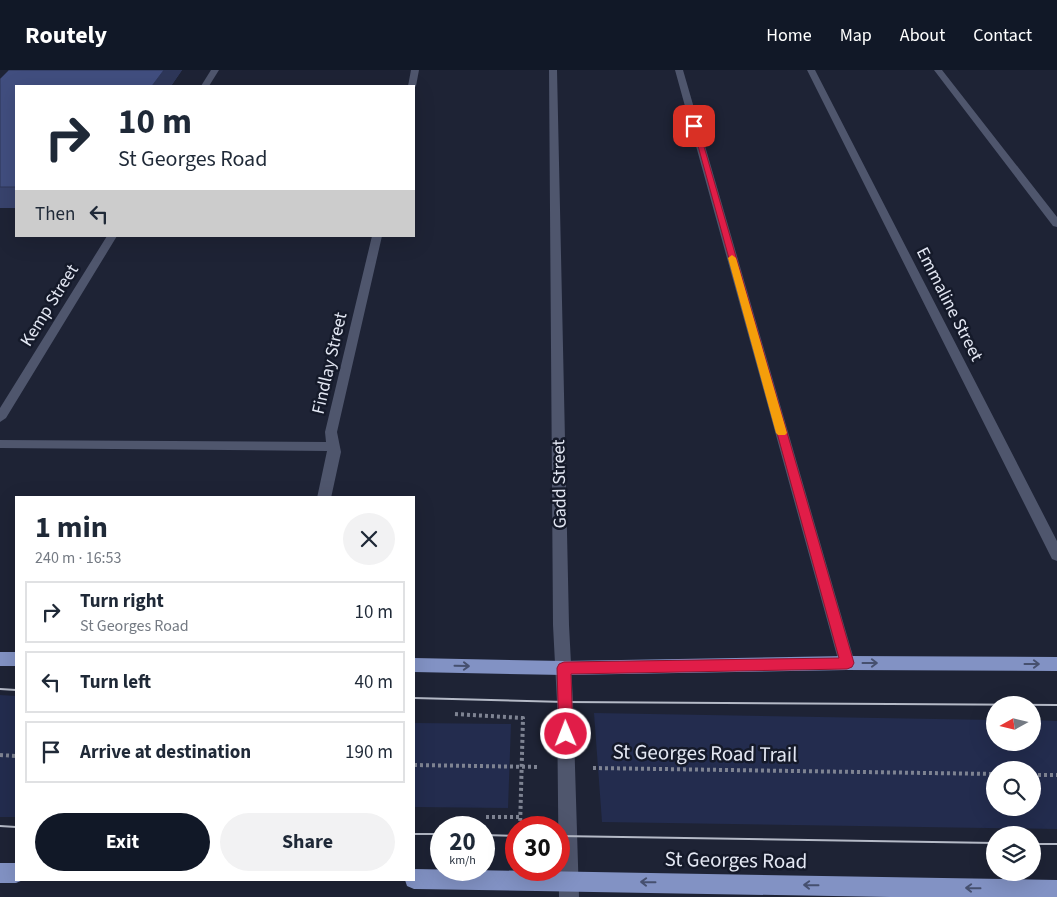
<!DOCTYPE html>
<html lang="en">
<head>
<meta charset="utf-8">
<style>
	body { margin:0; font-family:"Source Sans 3",sans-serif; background:#f2f2f3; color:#1f2937; height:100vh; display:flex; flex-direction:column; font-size:19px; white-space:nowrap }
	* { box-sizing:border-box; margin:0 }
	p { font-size:16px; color:#747a83 }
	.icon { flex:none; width:28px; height:28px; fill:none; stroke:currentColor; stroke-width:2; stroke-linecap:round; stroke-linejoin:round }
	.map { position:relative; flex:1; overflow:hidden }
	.drawer { position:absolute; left:15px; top:426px; width:400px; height:385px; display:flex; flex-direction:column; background:#fff; border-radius:0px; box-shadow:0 5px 20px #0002 }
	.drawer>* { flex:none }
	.hud { position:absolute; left:15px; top:15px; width:400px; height:152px; border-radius:0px; box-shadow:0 5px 20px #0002; background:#fff; color:#1f2937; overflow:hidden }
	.needle { width:32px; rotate:262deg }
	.fabs { position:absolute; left:986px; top:626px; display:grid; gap:10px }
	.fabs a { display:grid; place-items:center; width:55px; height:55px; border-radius:50%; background:#fff; box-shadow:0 5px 20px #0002; font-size:25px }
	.speed { position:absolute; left:430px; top:746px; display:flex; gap:10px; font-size:25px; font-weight:700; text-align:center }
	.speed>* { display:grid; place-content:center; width:65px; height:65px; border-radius:50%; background:#fff; box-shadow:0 5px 20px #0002; line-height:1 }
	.speed small { font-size:12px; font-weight:400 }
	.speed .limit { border:8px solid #d22; background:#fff; color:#111 }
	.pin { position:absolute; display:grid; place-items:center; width:42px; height:42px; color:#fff; margin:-21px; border-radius:10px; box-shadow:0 2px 8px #0006 }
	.me { position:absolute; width:55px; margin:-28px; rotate:359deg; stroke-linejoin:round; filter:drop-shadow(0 0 4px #0008) }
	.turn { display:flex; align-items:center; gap:18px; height:105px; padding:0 20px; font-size:22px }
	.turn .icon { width:65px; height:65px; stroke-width:2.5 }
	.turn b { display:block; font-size:35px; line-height:42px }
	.then { display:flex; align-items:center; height:48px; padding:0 20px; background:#0003; gap:10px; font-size:19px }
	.round { display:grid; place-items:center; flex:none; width:52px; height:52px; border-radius:26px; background:#f2f2f3 }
	.headline { display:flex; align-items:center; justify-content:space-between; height:85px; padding:0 20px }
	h1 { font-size:30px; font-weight:700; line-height:38px }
	.cta { display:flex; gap:10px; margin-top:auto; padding:10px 20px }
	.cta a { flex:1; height:58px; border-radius:30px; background:#111827; color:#fff; font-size:20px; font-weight:700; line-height:58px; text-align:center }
	.cta a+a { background:#f2f2f3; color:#1f2937 }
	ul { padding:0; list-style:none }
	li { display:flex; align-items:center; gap:15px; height:62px; margin:0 10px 8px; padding:0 10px; border:2px solid #e0e1e3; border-radius:0px }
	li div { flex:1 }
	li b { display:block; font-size:19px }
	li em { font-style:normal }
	header { display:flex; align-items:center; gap:30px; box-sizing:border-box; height:70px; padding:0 25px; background:#111827; color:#fff }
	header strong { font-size:24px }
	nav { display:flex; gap:28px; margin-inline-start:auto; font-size:18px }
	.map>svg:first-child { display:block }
	.green { fill:#232c4e; fill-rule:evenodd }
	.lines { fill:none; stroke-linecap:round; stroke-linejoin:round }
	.path { stroke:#7e8392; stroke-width:4; stroke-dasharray:3 3; stroke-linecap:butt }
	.service { fill:#4f566d; fill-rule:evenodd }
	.minor { fill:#4f566d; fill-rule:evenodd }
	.trunk { fill:#8292c4; fill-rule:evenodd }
	.tram { stroke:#b5bac7; stroke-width:2 }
	.wall { fill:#38436d }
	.shaded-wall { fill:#2e3759 }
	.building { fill:#414e7f; stroke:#2e3759 }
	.oneway { stroke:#46506f }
	.route { fill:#e11d48; stroke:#92132f }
	.slow { fill:#f59e0b }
	.labels { text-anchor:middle; stroke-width:5; stroke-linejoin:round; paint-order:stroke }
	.street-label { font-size:18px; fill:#e3e7f3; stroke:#151a2a }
	.near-street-label { font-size:21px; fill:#e3e7f3; stroke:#151a2a }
</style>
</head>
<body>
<header>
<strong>Routely</strong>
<nav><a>Home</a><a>Map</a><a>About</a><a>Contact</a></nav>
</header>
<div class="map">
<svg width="1057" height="827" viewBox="0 0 1057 827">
	<rect width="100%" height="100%" fill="#1e2335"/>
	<path class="green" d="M 0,625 L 16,626 L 16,747 L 0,747 Z
		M 594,643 L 995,650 L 995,672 L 1032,672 L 1033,650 L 1057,651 L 1057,759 L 602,752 ZM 995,700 L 1032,700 L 1032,738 L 995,738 Z
		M 414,653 L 511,654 L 508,738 L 414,737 Z"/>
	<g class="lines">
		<path class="path" d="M 455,644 L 523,648 L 520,758
			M 0,685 L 16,686
			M 414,695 L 539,697
			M 593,698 L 995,704
			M 1032,705 L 1057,705
			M 486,747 L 520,747"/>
		<path class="service" d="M 411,0 L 419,0 L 416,16 L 414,18 L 414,16 L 408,16 Z
			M 675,0 L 683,0 L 855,593 L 853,598 L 847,600 L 841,598 L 839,593 Z
			M 934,0 L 942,0 L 1057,147 L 1057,157 L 1053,156 Z
			M 372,166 L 382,166 L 337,362 L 341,382 L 331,428 L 317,428 L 327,381 L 0,378 L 0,370 L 326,372 L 325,362 Z"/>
		<path class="minor" d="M 211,0 L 219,0 L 209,16 L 201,16 Z
			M 549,0 L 557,0 L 569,555 L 573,632 L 579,827 L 559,827 L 557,632 L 553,555 Z
			M 807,0 L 815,0 L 1057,471 L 1057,491 L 1052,489 L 1050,485 Z
			M 107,166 L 117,166 L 6,348 L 0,352 L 0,338 Z"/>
		<path class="trunk" d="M 0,582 L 16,582 L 16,596 L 0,596 Z
			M 847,586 L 1057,587 L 1057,601 L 847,600 L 564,605 L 414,602 L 414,588 L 564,591 Z
			M 0,793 L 16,793 L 16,810 L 23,810 L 16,813 L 0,813 Z
			M 414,799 L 1057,810 L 1057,827 L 890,827 L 414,819 L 407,816 L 405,810 L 414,810 Z"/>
		<path class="tram" d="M 0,619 L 16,620
			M 414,628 L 565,632 L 1057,635
			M 0,756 L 16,757
			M 414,764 L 441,764
			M 484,765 L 516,766
			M 559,766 L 995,773
			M 1032,774 L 1057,774"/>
	</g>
	<path class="wall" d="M 182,0 L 171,16 L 16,16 L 16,138 L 0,138 L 0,9 Z"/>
	<path class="shaded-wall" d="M 164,0 L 182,0 L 171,16 L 152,16 Z"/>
	<path class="building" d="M 9,0 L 164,0 L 152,16 L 16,16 L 16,117 L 0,117 L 0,9 Z"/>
	<defs><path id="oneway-shaft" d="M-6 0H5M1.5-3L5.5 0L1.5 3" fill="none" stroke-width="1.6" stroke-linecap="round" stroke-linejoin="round" transform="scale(1.25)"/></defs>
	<g class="oneway">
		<use href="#oneway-shaft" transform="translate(870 593)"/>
		<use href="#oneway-shaft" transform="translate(1032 594)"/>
		<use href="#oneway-shaft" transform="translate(462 596) rotate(1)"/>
		<use href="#oneway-shaft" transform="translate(648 812) rotate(-179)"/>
		<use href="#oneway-shaft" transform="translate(811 815) rotate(-179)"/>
		<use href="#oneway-shaft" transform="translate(973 818) rotate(-179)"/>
	</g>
	<path class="route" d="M 692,54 L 698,56 L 854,593 L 852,597 L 847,599 L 571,604 L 573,664 L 571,669 L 566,671 L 561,669 L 559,664 L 557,598 L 559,594 L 564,592 L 839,588 Z"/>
	<path class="slow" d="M 732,185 L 736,188 L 787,363 L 785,365 L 778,365 L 776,363 L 728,188 Z"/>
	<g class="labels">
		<g class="street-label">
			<text transform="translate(950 234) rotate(63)" y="6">Emmaline Street</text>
			<text transform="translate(49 235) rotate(-58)" y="6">Kemp Street</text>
			<text transform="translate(329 293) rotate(-77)" y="6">Findlay Street</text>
			<text transform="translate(559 414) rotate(-91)" y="6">Gadd Street</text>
		</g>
		<g class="near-street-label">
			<text transform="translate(705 683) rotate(1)" y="7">St Georges Road Trail</text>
			<text transform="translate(736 790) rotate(1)" y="7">St Georges Road</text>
		</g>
	</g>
</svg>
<div class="fabs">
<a><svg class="needle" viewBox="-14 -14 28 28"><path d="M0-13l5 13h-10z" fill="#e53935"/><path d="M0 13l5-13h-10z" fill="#747a83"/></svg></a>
<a><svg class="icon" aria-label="search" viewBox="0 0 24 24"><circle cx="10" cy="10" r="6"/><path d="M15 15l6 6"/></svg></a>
<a><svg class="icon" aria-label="layers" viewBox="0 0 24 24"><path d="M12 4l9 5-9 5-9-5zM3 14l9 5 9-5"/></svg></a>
</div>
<div class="speed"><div>20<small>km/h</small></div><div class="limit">30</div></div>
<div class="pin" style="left:694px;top:56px;background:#d93025"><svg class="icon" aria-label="arrive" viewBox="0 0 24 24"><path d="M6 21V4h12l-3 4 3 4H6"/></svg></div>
<svg class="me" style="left:566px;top:664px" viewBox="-20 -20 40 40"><circle r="17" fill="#e11d48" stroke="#fff" stroke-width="3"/><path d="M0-11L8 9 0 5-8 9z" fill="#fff"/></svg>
<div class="hud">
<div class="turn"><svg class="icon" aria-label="right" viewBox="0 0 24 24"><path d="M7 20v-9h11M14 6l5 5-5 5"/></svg><div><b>10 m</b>St Georges Road</div></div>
<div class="then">Then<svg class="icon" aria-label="left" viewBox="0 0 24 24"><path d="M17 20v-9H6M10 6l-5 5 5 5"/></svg></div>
</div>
<section class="drawer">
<div class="headline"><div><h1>1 min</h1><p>240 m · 16:53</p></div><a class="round"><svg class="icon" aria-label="close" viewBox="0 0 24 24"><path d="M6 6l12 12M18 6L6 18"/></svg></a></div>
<ul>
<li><svg class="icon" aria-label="right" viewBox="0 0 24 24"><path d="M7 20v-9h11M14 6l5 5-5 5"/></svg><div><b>Turn right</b><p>St Georges Road</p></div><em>10 m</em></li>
<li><svg class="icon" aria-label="left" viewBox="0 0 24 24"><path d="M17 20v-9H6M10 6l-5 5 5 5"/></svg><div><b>Turn left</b></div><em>40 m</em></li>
<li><svg class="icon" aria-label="arrive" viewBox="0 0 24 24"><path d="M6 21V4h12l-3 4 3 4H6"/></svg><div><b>Arrive at destination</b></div><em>190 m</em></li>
</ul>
<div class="cta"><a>Exit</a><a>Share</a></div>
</section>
</div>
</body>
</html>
